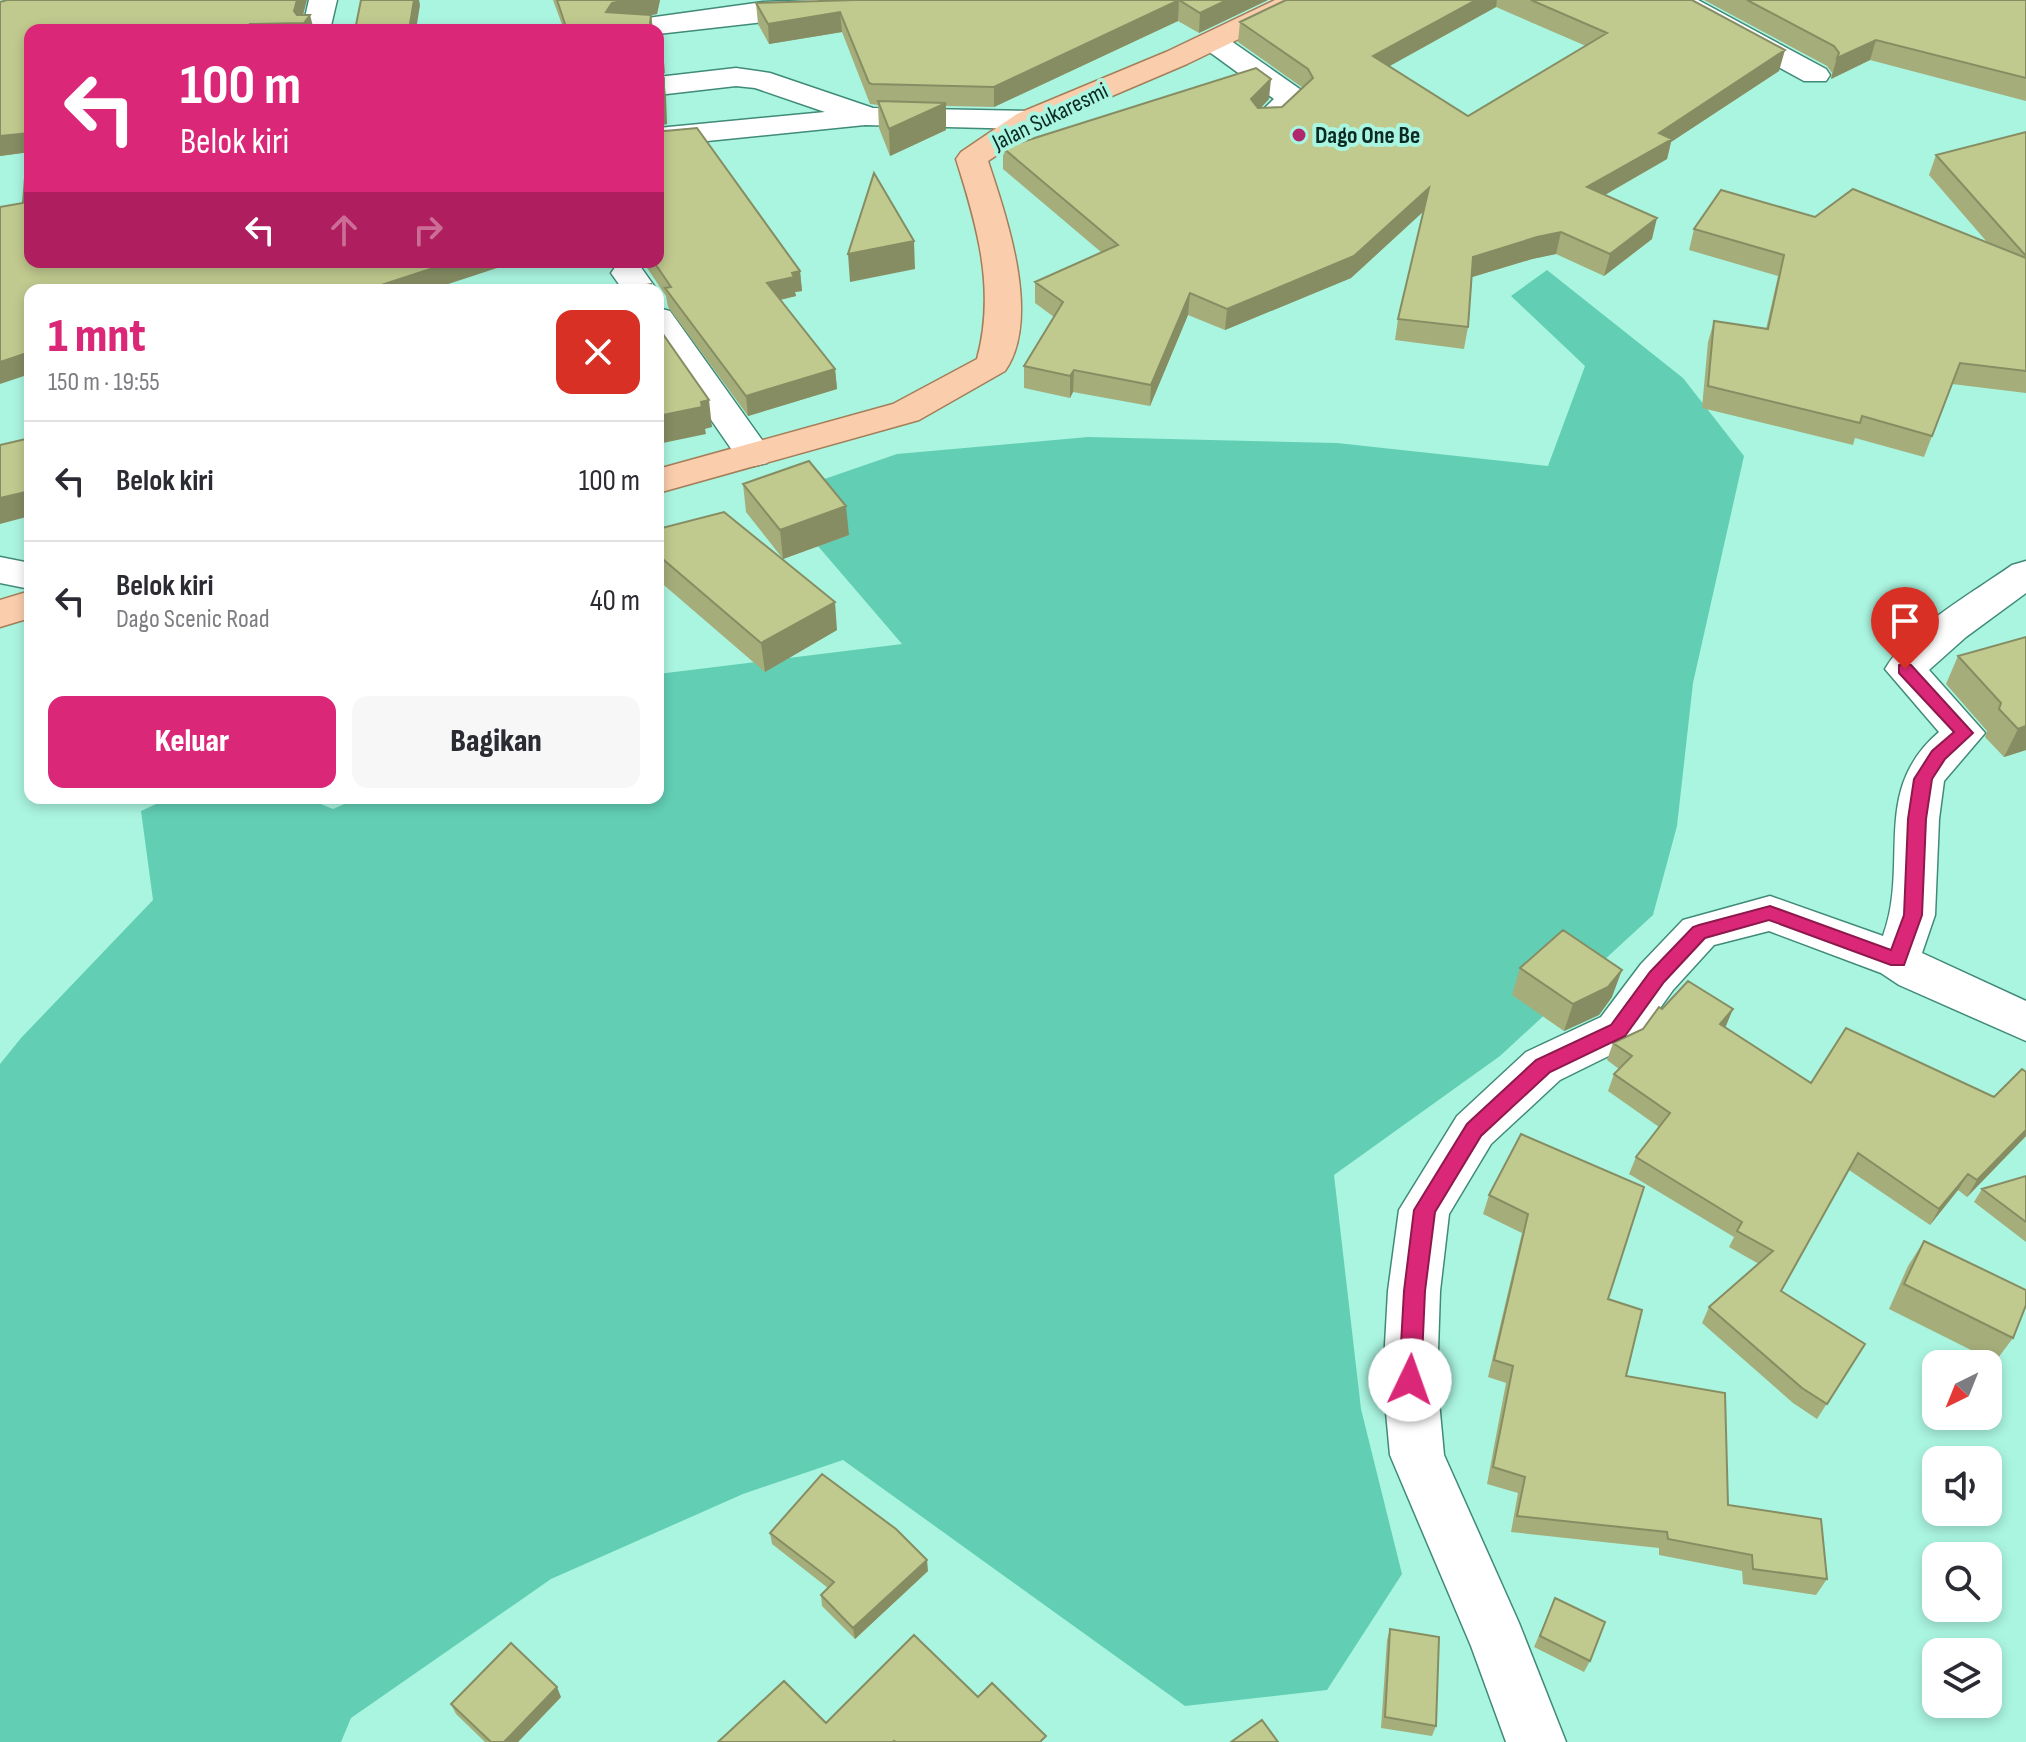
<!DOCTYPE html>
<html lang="id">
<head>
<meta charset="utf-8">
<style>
	body { margin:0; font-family:"Sofia Sans Condensed",sans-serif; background:#f7f7f7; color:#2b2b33; height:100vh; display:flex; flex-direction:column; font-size:30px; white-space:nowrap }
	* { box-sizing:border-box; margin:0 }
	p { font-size:26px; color:#7c7c81 }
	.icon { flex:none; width:44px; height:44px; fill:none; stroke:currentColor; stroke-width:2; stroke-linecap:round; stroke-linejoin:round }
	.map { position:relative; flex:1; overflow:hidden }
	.details { position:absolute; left:24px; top:284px; width:640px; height:520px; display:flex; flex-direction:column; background:#fff; border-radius:16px; box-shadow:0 4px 12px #0003 }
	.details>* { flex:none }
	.guide { position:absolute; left:24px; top:24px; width:640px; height:244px; border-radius:16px; box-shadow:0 4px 12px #0003; background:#db2777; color:#fff; overflow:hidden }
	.needle { width:52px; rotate:223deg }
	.tools { position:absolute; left:1922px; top:1350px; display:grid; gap:16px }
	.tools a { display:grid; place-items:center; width:80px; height:80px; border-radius:16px; background:#fff; box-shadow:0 4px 12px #0003; font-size:40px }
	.pin { position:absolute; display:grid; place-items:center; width:68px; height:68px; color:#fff; margin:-82px -34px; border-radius:50% 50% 50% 0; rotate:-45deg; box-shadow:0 0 8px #0007 }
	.pin .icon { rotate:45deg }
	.me { position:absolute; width:88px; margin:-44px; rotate:3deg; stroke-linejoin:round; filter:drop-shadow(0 0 6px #0008) }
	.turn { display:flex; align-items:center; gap:28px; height:168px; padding:0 24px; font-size:36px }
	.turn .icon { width:104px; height:104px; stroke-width:2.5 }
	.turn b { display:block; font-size:56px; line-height:68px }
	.lanes { display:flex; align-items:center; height:76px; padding:0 24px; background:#0003; justify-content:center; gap:40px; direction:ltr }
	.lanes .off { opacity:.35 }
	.round { display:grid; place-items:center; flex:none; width:84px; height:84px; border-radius:16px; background:#f7f7f7 }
	.head { display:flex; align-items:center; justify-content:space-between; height:136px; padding:0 24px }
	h1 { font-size:48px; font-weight:800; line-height:60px; color:#db2777 }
	.primary-button { display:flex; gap:16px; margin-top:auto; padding:16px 24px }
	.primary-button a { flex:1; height:92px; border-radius:16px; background:#db2777; color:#fff; font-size:32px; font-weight:800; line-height:92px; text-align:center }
	.primary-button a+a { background:#f7f7f7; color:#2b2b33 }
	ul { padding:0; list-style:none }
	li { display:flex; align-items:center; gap:24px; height:120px; padding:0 24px; border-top:2px solid #e1e1e2 }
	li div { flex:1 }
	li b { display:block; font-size:30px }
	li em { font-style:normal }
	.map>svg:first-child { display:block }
	.green { fill:#62cfb5 }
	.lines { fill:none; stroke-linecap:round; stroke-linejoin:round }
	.minor-casing { stroke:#408a78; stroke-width:3 }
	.major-casing { stroke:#a47e59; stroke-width:3 }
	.minor { fill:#fff; fill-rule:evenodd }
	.major { fill:#facdad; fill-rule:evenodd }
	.wall { fill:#a5ad7a; fill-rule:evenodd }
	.shaded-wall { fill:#868d63 }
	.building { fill:#c0c98e; stroke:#868d63; stroke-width:2 }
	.route { fill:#db2777; stroke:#8e194d; stroke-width:2 }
	.poi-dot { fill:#b0296c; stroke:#aaf5e0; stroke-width:3 }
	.labels { text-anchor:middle; stroke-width:8; stroke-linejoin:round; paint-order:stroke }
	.far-street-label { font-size:24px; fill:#0b2a23; stroke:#aaf5e0 }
	.far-poi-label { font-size:24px; font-weight:bold; fill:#0b2a23; stroke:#aaf5e0; text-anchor:start }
</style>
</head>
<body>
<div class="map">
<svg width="2026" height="1742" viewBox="0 0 2026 1742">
	<rect width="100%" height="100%" fill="#aaf5e0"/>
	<path class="green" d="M 1547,270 L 1683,378 L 1744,456 L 1693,683 L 1677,826 L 1653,915 L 1500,1056 L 1334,1175 L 1361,1409 L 1402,1574 L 1327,1690 L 1185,1706 L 843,1460 L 743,1494 L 551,1579 L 351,1718 L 341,1742 L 0,1742 L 0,1064 L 21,1038 L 153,900 L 141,811 L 169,798 L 306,798 L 333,809 L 358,798 L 658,798 L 658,674 L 902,644 L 775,496 L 897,454 L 1088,437 L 1337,443 L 1548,466 L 1585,366 L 1511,296 Z"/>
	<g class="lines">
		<g class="minor-casing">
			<path id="minor" d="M 309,0 L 337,0 L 330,30 L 302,30 Z
				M 817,0 L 827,3 L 831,9 L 827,15 L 658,34 L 658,30 L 612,30 L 616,24 L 626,21 L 763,2 Z
				M 1663,0 L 1698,0 L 1826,69 L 1830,75 L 1826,81 L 1804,81 L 1667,6 Z
				M 1214,33 L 1224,36 L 1304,92 L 1308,98 L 1278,126 L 1256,126 L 1252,120 L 1274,99 L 1204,48 L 1199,42 L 1204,36 Z
				M 736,68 L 770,73 L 873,108 L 1033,111 L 1044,114 L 1048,120 L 1044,126 L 1033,129 L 865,125 L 658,146 L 658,128 L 825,112 L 755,88 L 736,86 L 658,95 L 658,77 Z
				M 628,263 L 640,266 L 657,290 L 623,290 L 611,273 L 616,266 Z
				M 658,308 L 670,311 L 767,447 L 772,455 L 767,463 L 754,466 L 741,463 L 658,343 Z
				M 0,557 L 30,563 L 30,589 L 0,583 Z
				M 2026,561 L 2026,593 L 1966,637 L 1929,670 L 1985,733 L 1944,781 L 1939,819 L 1935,915 L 1922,953 L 2026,1001 L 2026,1041 L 1899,985 L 1881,973 L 1769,931 L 1714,945 L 1673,990 L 1635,1043 L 1560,1080 L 1491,1144 L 1449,1214 L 1440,1291 L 1437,1380 L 1444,1455 L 1519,1623 L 1566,1742 L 1506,1742 L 1471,1646 L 1390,1455 L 1383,1380 L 1388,1291 L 1399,1210 L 1457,1116 L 1526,1052 L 1601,1017 L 1641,964 L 1683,920 L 1770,896 L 1883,936 C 1910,863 1870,791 1939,732 L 1885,669 C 1909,628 1974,592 2012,565 Z"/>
		</g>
		<g class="major-casing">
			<path id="major" d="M 1275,0 L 1311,0 L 1307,6 L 1187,64 L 1039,127 L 988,161 C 1006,216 1042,318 1005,371 L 919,420 L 658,493 L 658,469 L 893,404 L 977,359 C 996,290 977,225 956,159 L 961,152 L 1017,114 L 1166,52 Z
				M 30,591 L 30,618 L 0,627 L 0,600 Z"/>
		</g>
		<use href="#minor" class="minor"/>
		<use href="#major" class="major"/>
	</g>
	<path class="wall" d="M 553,0 L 660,0 L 657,14 L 651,15 L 653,30 L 564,30 Z
		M 855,0 L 1268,0 L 1199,33 L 1178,21 L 994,107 L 946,106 L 946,130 L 890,156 L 879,128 L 878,105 L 870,104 L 842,32 L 769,44 L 758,24 L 756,3 Z
		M 1286,0 L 1692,0 L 1779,71 L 1671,142 L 1667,159 L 1605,195 L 1652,239 L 1604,276 L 1556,254 L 1532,259 L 1472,277 L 1468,327 L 1464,349 L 1395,340 L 1398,319 L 1424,211 L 1351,278 L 1225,330 L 1188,315 L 1150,406 L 1073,392 L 1070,398 L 1024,388 L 1024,366 L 1054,317 L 1035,303 L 1035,282 L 1101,252 L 1003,169 L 1003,148 L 1269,99 L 1261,108 L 1282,107 L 1303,88 L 1238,42 L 1240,22 ZM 1496,7 L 1586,46 L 1468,116 L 1389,66 Z
		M 1704,0 L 2026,0 L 2026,101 L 1870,60 L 1831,79 L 1832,73 L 1827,66 Z
		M 0,2 L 303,15 L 314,30 L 30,30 L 30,152 L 0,156 Z
		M 2026,132 L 2026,393 L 1952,384 L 1924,457 L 1855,438 L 1853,445 L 1702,408 L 1708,342 L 1714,321 L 1766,329 L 1778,276 L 1689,250 L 1694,229 L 1815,217 L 1987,242 L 1929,175 L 1936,155 Z
		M 643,262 L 800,271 L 802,291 L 795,292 L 796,296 L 781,300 L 835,369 L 837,389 L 748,416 L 668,307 L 666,296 Z
		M 743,484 L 849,535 L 783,559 L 746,512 Z
		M 658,529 L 837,630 L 765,672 L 658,580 Z
		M 2026,637 L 2026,750 L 2004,757 L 1985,737 L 1987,731 L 1946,684 L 1958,656 Z
		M 1520,968 L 1612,997 L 1599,1015 L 1564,1031 L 1512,995 Z
		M 1662,1009 L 1726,1026 L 1725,1027 L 1811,1083 L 1994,1097 L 2026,1072 L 2026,1136 L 1967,1197 L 1958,1190 L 1930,1225 L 1849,1170 L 1781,1291 L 1865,1344 L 1817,1419 L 1793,1403 L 1702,1323 L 1709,1307 L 1759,1264 L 1729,1247 L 1734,1237 L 1629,1174 L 1636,1157 L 1659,1127 L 1608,1091 L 1614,1074 L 1619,1069 L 1607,1060 L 1613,1043 L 1643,1029 Z
		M 1521,1134 L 1608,1299 L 1626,1376 L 1728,1505 L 1827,1579 L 1816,1595 L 1743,1584 L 1742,1571 L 1659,1555 L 1659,1548 L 1511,1532 L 1518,1493 L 1487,1484 L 1506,1383 L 1488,1377 L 1522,1233 L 1483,1214 L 1489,1195 Z
		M 2026,1176 L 2026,1242 L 1974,1202 L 1982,1189 Z
		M 1924,1241 L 2013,1338 L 1995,1362 L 1889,1309 L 1908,1266 Z
		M 770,1533 L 928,1571 L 855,1639 L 822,1606 L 821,1595 L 828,1588 L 772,1544 Z
		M 1555,1598 L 1590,1661 L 1584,1672 L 1534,1647 Z
		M 1390,1629 L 1436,1726 L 1432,1736 L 1381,1728 L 1387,1640 Z
		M 561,1697 L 518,1742 L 485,1742 L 456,1714 L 451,1704 Z"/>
	<path class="shaded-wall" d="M 297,0 L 307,0 L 301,23 L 294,11 Z
		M 414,0 L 419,0 L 420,5 L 416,30 L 409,30 Z
		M 628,0 L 660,0 L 657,14 L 651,15 L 653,30 L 606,12 L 612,3 Z
		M 1179,0 L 1178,21 L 994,107 L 994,87 Z
		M 1227,0 L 1268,0 L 1199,33 L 1200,13 Z
		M 1476,0 L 1497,0 L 1496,7 L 1370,77 L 1373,56 Z
		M 840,12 L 842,32 L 769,44 L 768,24 Z
		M 310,15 L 314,30 L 306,30 L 304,23 Z
		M 1876,40 L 1870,60 L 1831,79 L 1837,58 Z
		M 1785,50 L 1779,71 L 1671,142 L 1667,159 L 1582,208 L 1587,187 L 1659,133 Z
		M 663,51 L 665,73 L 658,75 L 658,55 Z
		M 664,78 L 666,97 L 667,124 L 658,126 L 658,106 Z
		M 1271,79 L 1269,99 L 1249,120 L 1251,99 Z
		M 946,103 L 946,130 L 890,156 L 889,129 Z
		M 30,133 L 30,152 L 0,156 L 0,136 Z
		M 1429,188 L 1426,209 L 1351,278 L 1225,330 L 1227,309 Z
		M 1657,218 L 1652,239 L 1604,276 L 1610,254 Z
		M 1561,232 L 1556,254 L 1532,259 L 1469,278 L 1473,257 L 1537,237 Z
		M 914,241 L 915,269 L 850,282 L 848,254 Z
		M 452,262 L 515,262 L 430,290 L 366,290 Z
		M 800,271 L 802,291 L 795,292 L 796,296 L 769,302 L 767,283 L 792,273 Z
		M 1190,293 L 1188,315 L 1150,406 L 1151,385 Z
		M 30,352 L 30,374 L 0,384 L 0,362 Z
		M 835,369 L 837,389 L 748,416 L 746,396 Z
		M 1074,370 L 1073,392 L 1070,398 L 1070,376 Z
		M 709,400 L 712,427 L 705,429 L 706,434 L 658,444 L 658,416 Z
		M 30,491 L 30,516 L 0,524 L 0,498 Z
		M 846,506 L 849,535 L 783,559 L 780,530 Z
		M 835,602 L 837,630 L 765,672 L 761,643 Z
		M 2026,726 L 2026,750 L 2004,757 L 2018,729 Z
		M 1622,970 L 1612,997 L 1599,1015 L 1564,1031 L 1573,1004 Z
		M 1733,1009 L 1726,1026 L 1713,1041 L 1720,1024 Z
		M 2026,1130 L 2026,1136 L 1967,1197 L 1977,1180 Z
		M 1968,1174 L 1958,1190 L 1930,1225 L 1939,1209 Z
		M 927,1560 L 928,1571 L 855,1639 L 853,1628 Z
		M 557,1687 L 561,1697 L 518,1742 L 504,1742 Z"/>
	<path class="building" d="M 7,0 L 297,0 L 294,11 L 297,15 L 310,15 L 304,23 L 250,24 L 252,30 L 30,30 L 30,133 L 0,136 L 0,2 Z
		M 361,0 L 414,0 L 409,30 L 355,30 Z
		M 557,0 L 628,0 L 612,3 L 606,12 L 651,15 L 650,23 L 653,30 L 567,30 Z
		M 855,0 L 1227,0 L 1200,13 L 1179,0 L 994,87 L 872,84 L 869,83 L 840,12 L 768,24 L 756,3 Z
		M 1286,0 L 1476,0 L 1373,56 L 1468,116 L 1607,33 L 1531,0 L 1692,0 L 1785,50 L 1659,133 L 1672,139 L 1587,187 L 1657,218 L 1610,254 L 1561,232 L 1537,237 L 1473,257 L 1468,327 L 1398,319 L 1429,188 L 1354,256 L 1227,309 L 1190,293 L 1151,385 L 1074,370 L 1070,376 L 1024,366 L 1063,302 L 1035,282 L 1118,245 L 1003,148 L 1256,68 L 1271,79 L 1251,99 L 1258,108 L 1282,107 L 1313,78 L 1308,69 L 1240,22 Z
		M 1747,0 L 2026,0 L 2026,78 L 1876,40 L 1837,58 L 1839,53 L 1834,46 Z
		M 658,40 L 663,51 L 663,55 L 658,55 Z
		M 658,77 L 664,78 L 664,105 L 658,106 Z
		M 878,101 L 946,103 L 889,129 Z
		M 697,128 L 800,271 L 792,273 L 794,277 L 767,283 L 835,369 L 746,396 L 665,288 L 671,287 L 654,262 L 658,262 L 658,129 L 665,131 Z
		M 2026,132 L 2026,256 L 1936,155 Z
		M 874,173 L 914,241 L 848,254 Z
		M 30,176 L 30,262 L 452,262 L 366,290 L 30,290 L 30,352 L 0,362 L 0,207 L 23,203 L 25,178 Z
		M 1853,189 L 2026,258 L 2026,371 L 1960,363 L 1932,436 L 1862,416 L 1860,423 L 1708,386 L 1714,321 L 1768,329 L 1784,255 L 1694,229 L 1721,190 L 1815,217 Z
		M 651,284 L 651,290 L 623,290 Z
		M 658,327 L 709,400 L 701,402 L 702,407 L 658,416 Z
		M 30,438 L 30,491 L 0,498 L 0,445 Z
		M 809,461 L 846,506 L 780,530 L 743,484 Z
		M 724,512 L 835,602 L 761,643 L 658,555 L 658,529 Z
		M 2026,637 L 2026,726 L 2018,729 L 1999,709 L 2001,703 L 1958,656 Z
		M 1563,930 L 1622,970 L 1608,987 L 1573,1004 L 1520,968 Z
		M 1688,981 L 1733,1009 L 1720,1024 L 1811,1083 L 1846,1028 L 1994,1097 L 2022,1069 L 2026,1072 L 2026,1130 L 1977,1180 L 1968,1174 L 1939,1209 L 1858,1153 L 1781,1291 L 1865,1344 L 1827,1404 L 1802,1388 L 1709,1307 L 1773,1251 L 1737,1231 L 1742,1222 L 1636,1157 L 1670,1113 L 1614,1074 L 1632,1056 L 1613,1043 L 1643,1029 L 1659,1007 L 1662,1009 Z
		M 1521,1134 L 1644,1187 L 1608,1299 L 1642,1310 L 1626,1376 L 1725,1393 L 1728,1505 L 1821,1519 L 1827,1579 L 1753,1569 L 1752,1555 L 1668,1539 L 1667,1532 L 1517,1516 L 1525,1477 L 1493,1467 L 1513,1366 L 1494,1360 L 1528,1214 L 1489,1195 Z
		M 2026,1176 L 2026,1222 L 1982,1189 Z
		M 1924,1241 L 2026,1290 L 2026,1305 L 2013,1338 L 1904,1284 Z
		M 822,1474 L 896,1529 L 927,1560 L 853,1628 L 821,1595 L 834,1582 L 770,1533 Z
		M 1555,1598 L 1605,1622 L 1590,1661 L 1540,1636 Z
		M 1390,1629 L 1439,1637 L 1436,1726 L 1385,1717 Z
		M 914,1635 L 978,1697 L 992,1683 L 1046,1736 L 1040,1742 L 896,1742 L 894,1741 L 894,1742 L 718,1742 L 784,1681 L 826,1723 Z
		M 511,1643 L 557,1687 L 504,1742 L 491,1742 L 451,1704 Z
		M 1262,1720 L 1278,1742 L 1231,1742 Z"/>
	<path class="route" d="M 1905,664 L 1911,665 L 1973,733 L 1945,759 L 1932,779 L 1926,819 L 1922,915 L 1904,965 L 1891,965 L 1769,920 L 1705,938 L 1664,982 L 1625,1036 L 1550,1072 L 1481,1136 L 1435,1212 L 1425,1291 L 1421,1380 L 1418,1387 L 1410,1390 L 1402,1387 L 1399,1380 L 1404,1291 L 1414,1210 L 1467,1124 L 1536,1060 L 1611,1025 L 1650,972 L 1693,927 L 1699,925 L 1770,906 L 1891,950 L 1904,915 L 1908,819 L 1914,779 L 1932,751 L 1954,732 L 1899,673 L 1899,665 Z"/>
	<circle class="poi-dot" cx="1299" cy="135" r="8"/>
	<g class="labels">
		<g class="far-street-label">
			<text transform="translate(1050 116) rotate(-26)" y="8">Jalan Sukaresmi</text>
		</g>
		<g class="far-poi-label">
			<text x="1315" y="143">Dago One Be</text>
		</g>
	</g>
</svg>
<div class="tools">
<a><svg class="needle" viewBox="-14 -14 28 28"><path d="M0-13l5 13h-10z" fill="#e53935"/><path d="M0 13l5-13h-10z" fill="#7c7c81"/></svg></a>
<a><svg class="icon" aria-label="sound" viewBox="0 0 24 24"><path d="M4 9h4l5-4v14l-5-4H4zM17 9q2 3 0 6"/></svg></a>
<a><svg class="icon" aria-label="search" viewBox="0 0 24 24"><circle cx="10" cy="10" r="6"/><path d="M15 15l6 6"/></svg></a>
<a><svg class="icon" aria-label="layers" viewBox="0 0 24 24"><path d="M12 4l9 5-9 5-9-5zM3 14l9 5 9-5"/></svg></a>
</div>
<div class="pin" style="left:1905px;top:669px;background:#d93025"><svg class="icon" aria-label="arrive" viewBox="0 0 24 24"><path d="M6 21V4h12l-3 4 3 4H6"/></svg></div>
<svg class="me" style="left:1410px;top:1380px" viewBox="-20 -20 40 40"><circle r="19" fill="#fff"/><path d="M0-13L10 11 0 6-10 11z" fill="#db2777"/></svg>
<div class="guide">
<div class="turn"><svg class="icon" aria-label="left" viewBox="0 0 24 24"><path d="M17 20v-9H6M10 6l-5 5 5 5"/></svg><div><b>100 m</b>Belok kiri</div></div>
<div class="lanes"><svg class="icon" aria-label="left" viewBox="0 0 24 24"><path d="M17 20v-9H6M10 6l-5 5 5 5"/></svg><svg class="icon off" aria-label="ahead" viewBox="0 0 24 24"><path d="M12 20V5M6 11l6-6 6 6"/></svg><svg class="icon off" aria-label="right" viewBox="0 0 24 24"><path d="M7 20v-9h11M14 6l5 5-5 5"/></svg></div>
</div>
<section class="details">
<div class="head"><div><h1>1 mnt</h1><p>150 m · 19:55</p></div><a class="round" style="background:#d93025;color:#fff"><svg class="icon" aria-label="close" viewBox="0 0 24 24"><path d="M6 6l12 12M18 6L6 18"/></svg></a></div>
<ul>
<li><svg class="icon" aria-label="left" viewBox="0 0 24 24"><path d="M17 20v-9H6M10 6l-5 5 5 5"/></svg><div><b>Belok kiri</b></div><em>100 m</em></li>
<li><svg class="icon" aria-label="left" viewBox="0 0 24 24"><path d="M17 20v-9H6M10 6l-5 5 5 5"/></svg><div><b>Belok kiri</b><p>Dago Scenic Road</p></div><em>40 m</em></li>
</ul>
<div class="primary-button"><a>Keluar</a><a>Bagikan</a></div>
</section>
</div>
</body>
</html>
